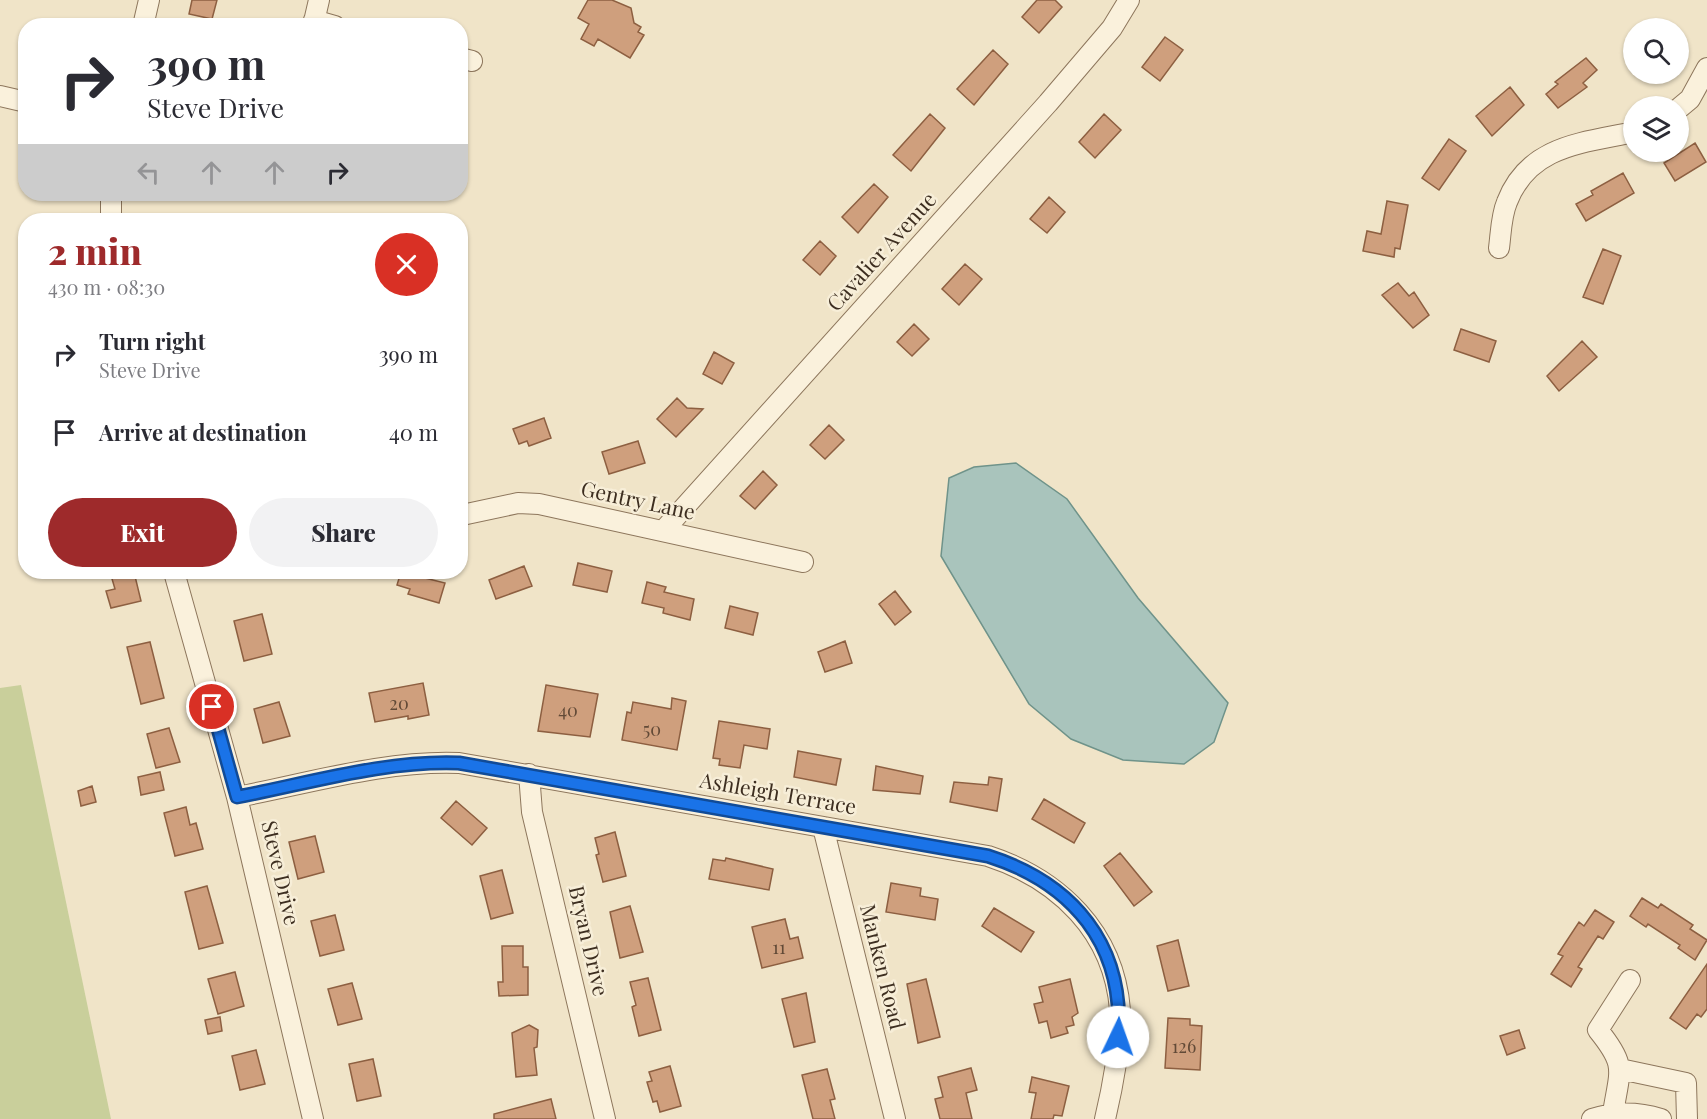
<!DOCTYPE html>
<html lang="en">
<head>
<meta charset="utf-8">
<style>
	body { margin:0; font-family:"Playfair Display",serif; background:#f2f2f3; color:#2b2b33; height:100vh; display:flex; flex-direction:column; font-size:22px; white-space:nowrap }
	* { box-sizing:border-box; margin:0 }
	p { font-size:20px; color:#7c7c81 }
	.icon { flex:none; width:33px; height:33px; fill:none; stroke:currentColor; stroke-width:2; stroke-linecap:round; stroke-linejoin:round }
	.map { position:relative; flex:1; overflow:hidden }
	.panel { position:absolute; left:18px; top:213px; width:450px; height:366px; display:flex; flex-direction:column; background:#fff; border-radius:24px; box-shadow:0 2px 4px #0004 }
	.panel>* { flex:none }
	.hud { position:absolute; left:18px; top:18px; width:450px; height:183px; border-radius:24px; box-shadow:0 2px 4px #0004; background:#fff; color:#2b2b33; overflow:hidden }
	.fabs { position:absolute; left:1623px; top:18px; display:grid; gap:12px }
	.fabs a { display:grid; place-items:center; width:66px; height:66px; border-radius:50%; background:#fff; box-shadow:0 2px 4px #0004; font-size:30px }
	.pin { position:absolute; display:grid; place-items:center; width:51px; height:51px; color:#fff; margin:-26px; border:3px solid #fff; border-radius:50%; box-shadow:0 2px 6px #0007 }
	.me { position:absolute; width:66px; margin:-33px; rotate:3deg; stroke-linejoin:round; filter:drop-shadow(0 0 4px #0008) }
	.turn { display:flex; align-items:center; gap:21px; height:126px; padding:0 30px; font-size:27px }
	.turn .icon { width:78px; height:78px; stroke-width:2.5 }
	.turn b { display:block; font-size:42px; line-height:51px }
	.lanes { display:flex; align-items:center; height:57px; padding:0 30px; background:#0003; justify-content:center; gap:30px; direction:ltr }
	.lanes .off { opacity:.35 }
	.round { display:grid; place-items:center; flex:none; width:63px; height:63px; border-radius:32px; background:#f2f2f3 }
	.summary { display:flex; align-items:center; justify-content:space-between; height:102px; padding:0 30px }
	h1 { font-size:36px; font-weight:800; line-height:45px; color:#9e2a2b }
	.action { display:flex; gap:12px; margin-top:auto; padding:12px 30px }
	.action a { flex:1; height:69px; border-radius:36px; background:#9e2a2b; color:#fff; font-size:24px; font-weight:800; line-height:69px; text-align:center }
	.action a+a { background:#f2f2f3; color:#2b2b33 }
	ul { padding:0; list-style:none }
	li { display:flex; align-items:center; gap:18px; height:78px; padding:0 30px }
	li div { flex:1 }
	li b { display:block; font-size:22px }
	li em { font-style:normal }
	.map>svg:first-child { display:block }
	.green { fill:#c9cf9b }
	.water { fill:#a9c4bc; stroke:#6f938a; stroke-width:1.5 }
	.building { fill:#cf9f7d; stroke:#8d5f41; stroke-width:1.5 }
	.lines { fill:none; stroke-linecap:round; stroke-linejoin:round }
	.minor-casing { stroke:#8d765c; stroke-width:22 }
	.minor { stroke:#faf1dc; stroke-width:20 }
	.route-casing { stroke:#114b97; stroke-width:15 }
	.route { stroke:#1a73e8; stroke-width:10 }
	.labels { text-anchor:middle; stroke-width:5; stroke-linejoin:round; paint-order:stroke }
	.number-label { font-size:18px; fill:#624a37 }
	.street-label { font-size:21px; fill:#3d2e20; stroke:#f7eed8 }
</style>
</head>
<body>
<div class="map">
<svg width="1707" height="1119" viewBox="0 0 1707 1119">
	<rect width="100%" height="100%" fill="#f0e4c8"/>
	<path class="green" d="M 21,685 L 111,1119 L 0,1119 L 0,688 Z"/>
	<path class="water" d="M 1016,463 L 1067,499 L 1138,598 L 1228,703 L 1214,742 L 1184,764 L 1123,760 L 1071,739 L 1029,704 L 941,556 L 949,478 L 974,467 Z"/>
	<path class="building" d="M 192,0 L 217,0 L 212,19 L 189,14 Z
		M 588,0 L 612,0 L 631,8 L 634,23 L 641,27 L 638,32 L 644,35 L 630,58 L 598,39 L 594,46 L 581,39 L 589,24 L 578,18 Z
		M 1037,0 L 1055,0 L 1062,7 L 1039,33 L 1022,17 Z
		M 1165,37 L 1183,50 L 1160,81 L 1142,67 Z
		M 993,50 L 1008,64 L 974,105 L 957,89 Z
		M 1586,58 L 1597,70 L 1583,83 L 1587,87 L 1558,108 L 1546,94 L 1558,84 L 1555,82 Z
		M 1510,87 L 1524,105 L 1492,136 L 1476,116 Z
		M 930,114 L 945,128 L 911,171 L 893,155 Z
		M 1104,114 L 1121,130 L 1095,158 L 1079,142 Z
		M 1449,139 L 1466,151 L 1439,190 L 1422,178 Z
		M 1695,143 L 1706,162 L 1675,181 L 1664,163 Z
		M 1623,173 L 1634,193 L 1586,221 L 1576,204 L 1593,195 L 1591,191 Z
		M 874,184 L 888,197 L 858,233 L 842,217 Z
		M 1049,197 L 1065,212 L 1047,233 L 1030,219 Z
		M 1387,201 L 1408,205 L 1400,249 L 1395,248 L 1394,257 L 1363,251 L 1367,231 L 1381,234 Z
		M 820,241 L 836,256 L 820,275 L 803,260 Z
		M 1603,249 L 1621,256 L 1603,304 L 1583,297 Z
		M 965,264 L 982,279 L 959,305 L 942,289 Z
		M 1398,283 L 1409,296 L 1414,292 L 1429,315 L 1413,328 L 1382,295 Z
		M 914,324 L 929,339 L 912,356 L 897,342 Z
		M 1461,329 L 1496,341 L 1489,362 L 1454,350 Z
		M 1582,341 L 1597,357 L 1559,391 L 1547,376 Z
		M 714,352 L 734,363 L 722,384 L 703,374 Z
		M 677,398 L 687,408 L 703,409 L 676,437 L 657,419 Z
		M 544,418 L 551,438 L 529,446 L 527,441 L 519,444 L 513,429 Z
		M 829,425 L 844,440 L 825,459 L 810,445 Z
		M 638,441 L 645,463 L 609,474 L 602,452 Z
		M 763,471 L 777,485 L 755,509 L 740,496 Z
		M 578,563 L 612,571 L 607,592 L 573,585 Z
		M 524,566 L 532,586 L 496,599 L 489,580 Z
		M 110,572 L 134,572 L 141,601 L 111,608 L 106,591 L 115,589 Z
		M 401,572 L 445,583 L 439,603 L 408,594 L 410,589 L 397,585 Z
		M 647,582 L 666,587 L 664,592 L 694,599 L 690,620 L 663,613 L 664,608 L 642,603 Z
		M 895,591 L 911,612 L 895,625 L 879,604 Z
		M 730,606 L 758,613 L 753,635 L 725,628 Z
		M 262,614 L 272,654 L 244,661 L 234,621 Z
		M 845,641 L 852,663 L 825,672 L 818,652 Z
		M 150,642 L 164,698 L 141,704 L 127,647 Z
		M 423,683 L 429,715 L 408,719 L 408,716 L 375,722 L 369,693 Z
		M 546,685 L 598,694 L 590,737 L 538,731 Z
		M 672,698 L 686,701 L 677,750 L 622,740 L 627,712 L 631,713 L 633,702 L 671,709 Z
		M 279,702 L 290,736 L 263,743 L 254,709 Z
		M 719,721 L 770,729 L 767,749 L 744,745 L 740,768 L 719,765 L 720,759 L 713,758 Z
		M 169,728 L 180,762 L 156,768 L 147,734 Z
		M 798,751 L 841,759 L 836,785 L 794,777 Z
		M 876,766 L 923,776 L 920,794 L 873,790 Z
		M 160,772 L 164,790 L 141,795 L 138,777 Z
		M 989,777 L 1002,779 L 997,811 L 950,802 L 954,782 L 988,785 Z
		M 92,786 L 96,802 L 81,806 L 78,791 Z
		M 1044,799 L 1085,823 L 1074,843 L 1032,819 Z
		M 456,801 L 487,828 L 472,845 L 441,818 Z
		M 186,807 L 190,825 L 196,823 L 203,849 L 175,856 L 164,813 Z
		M 615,832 L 626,876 L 603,882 L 596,855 L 599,854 L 595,838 Z
		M 315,836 L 324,872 L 298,879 L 289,842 Z
		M 1120,853 L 1152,892 L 1134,906 L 1104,866 Z
		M 726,858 L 773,869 L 769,890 L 709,879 L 713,859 L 725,861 Z
		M 502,870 L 513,913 L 491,919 L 480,876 Z
		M 891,883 L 921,888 L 920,896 L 938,899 L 935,920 L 886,912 Z
		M 207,886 L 223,943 L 199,949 L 185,892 Z
		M 1642,898 L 1658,908 L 1661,904 L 1693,925 L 1690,929 L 1707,940 L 1695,960 L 1678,948 L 1680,945 L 1648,924 L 1646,927 L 1630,916 Z
		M 630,906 L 643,952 L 620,958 L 610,912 Z
		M 994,908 L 1034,932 L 1021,952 L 982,926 Z
		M 1595,910 L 1614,922 L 1603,939 L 1598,936 L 1578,967 L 1582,969 L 1571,987 L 1551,974 L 1563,956 L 1558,954 L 1579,922 L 1584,926 Z
		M 335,915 L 344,950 L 320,956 L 311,921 Z
		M 785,919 L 790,939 L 798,937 L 803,958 L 762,968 L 752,927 Z
		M 1178,940 L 1189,986 L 1168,991 L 1157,946 Z
		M 502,946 L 523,946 L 523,967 L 528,967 L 528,995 L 499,996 L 498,982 L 503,982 Z
		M 1707,964 L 1707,1009 L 1701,1017 L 1697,1014 L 1686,1029 L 1670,1018 Z
		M 235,972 L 244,1006 L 218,1014 L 208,979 Z
		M 648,978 L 661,1030 L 639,1036 L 632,1007 L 636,1005 L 630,982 Z
		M 926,979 L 940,1037 L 918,1043 L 907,984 Z
		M 1070,979 L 1078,1013 L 1072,1017 L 1074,1025 L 1066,1027 L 1068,1033 L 1051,1038 L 1047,1021 L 1039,1023 L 1034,1004 L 1043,1002 L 1039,987 Z
		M 352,983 L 362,1019 L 338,1025 L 328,989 Z
		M 806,993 L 815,1042 L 794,1047 L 782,999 Z
		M 220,1017 L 222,1031 L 208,1034 L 205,1020 Z
		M 1168,1018 L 1190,1019 L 1190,1025 L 1202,1026 L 1200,1070 L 1165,1068 Z
		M 529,1025 L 538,1030 L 537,1047 L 534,1048 L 537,1075 L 516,1077 L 512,1033 Z
		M 1519,1030 L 1525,1048 L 1507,1055 L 1500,1036 Z
		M 256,1050 L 265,1084 L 240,1090 L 232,1056 Z
		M 373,1059 L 381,1096 L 357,1101 L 349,1064 Z
		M 670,1066 L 681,1106 L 660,1112 L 657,1101 L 653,1102 L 647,1082 L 652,1081 L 649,1072 Z
		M 971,1068 L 977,1090 L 966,1093 L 972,1119 L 940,1119 L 935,1099 L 943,1097 L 938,1077 Z
		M 827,1069 L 835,1099 L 830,1100 L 835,1119 L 813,1119 L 802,1075 Z
		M 1032,1077 L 1069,1086 L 1062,1116 L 1054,1115 L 1053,1119 L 1031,1119 L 1036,1093 L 1029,1092 Z
		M 551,1099 L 556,1119 L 494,1119 L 494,1114 Z"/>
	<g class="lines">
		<g class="minor-casing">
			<path id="minor" d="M 314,20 L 335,26
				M 143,26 L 149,0
				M 313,26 L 319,0
				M 460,58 L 472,61
				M 0,96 L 26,102
				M 1678,109 L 1690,99 L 1707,68
				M 111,194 L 111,220
				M 1499,248 C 1501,233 1501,216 1507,202 C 1529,145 1583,143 1634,132
				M 462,515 L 518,503 L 539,504 L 803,562
				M 663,531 L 1048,103 L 1112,28 L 1129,0
				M 174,572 L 237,797 L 313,1119
				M 529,774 L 532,812 L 605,1119
				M 237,797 C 310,783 386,760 459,763 L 988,856 C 1059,879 1114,932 1120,1010 C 1122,1038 1112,1090 1105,1119
				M 823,827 L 895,1119
				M 1620,1069 L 1686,1083 L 1687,1119
				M 1613,1113 C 1620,1069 1627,1066 1598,1030 L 1630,980
				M 1592,1119 C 1616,1111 1638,1112 1661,1119"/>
		</g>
		<use href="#minor" class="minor"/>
	</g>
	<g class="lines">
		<g class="route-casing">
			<path id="route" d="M 212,707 L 237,797 C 310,783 386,760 459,763 L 988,856 C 1073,883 1125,945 1118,1037"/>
		</g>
		<use href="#route" class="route"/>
	</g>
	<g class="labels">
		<g class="number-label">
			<text x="399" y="710">20</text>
			<text x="568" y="717">40</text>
			<text x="652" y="736">50</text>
			<text x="779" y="954">11</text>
			<text x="1184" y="1053">126</text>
		</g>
		<g class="street-label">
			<text transform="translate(882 252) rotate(-48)" y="7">Cavalier Avenue</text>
			<text transform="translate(638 501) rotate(12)" y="7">Gentry Lane</text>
			<text transform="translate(778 794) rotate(10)" y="7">Ashleigh Terrace</text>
			<text transform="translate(280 873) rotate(77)" y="7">Steve Drive</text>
			<text transform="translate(588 941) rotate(77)" y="7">Bryan Drive</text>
			<text transform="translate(882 967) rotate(76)" y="7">Manken Road</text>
		</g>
	</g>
</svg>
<div class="fabs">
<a><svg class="icon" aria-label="search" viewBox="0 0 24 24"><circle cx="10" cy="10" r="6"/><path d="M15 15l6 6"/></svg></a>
<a><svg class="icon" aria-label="layers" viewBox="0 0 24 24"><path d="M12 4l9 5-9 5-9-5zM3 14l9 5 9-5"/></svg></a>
</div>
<div class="pin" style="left:212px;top:707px;background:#d93025"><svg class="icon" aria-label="arrive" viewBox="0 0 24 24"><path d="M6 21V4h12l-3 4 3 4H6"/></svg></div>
<svg class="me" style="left:1118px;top:1037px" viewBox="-20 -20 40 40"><circle r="19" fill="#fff"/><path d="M0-13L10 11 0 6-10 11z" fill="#1a73e8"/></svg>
<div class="hud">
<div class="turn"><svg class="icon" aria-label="right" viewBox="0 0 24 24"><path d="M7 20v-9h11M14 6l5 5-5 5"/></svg><div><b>390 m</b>Steve Drive</div></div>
<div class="lanes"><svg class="icon off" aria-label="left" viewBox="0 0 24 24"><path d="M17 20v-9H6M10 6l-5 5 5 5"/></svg><svg class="icon off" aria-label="ahead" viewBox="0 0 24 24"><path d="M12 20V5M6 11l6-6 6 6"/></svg><svg class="icon off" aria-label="ahead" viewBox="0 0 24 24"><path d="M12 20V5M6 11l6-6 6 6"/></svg><svg class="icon" aria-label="right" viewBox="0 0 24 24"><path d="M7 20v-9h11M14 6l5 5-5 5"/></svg></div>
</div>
<section class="panel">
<div class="summary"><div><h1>2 min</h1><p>430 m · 08:30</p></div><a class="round" style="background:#d93025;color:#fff"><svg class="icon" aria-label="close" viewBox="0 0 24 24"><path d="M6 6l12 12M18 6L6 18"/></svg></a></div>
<ul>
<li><svg class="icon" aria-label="right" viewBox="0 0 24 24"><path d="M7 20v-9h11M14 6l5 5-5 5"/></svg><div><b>Turn right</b><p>Steve Drive</p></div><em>390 m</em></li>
<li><svg class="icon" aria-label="arrive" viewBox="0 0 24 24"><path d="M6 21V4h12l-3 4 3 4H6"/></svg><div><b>Arrive at destination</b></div><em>40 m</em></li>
</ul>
<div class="action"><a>Exit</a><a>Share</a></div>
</section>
</div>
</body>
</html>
